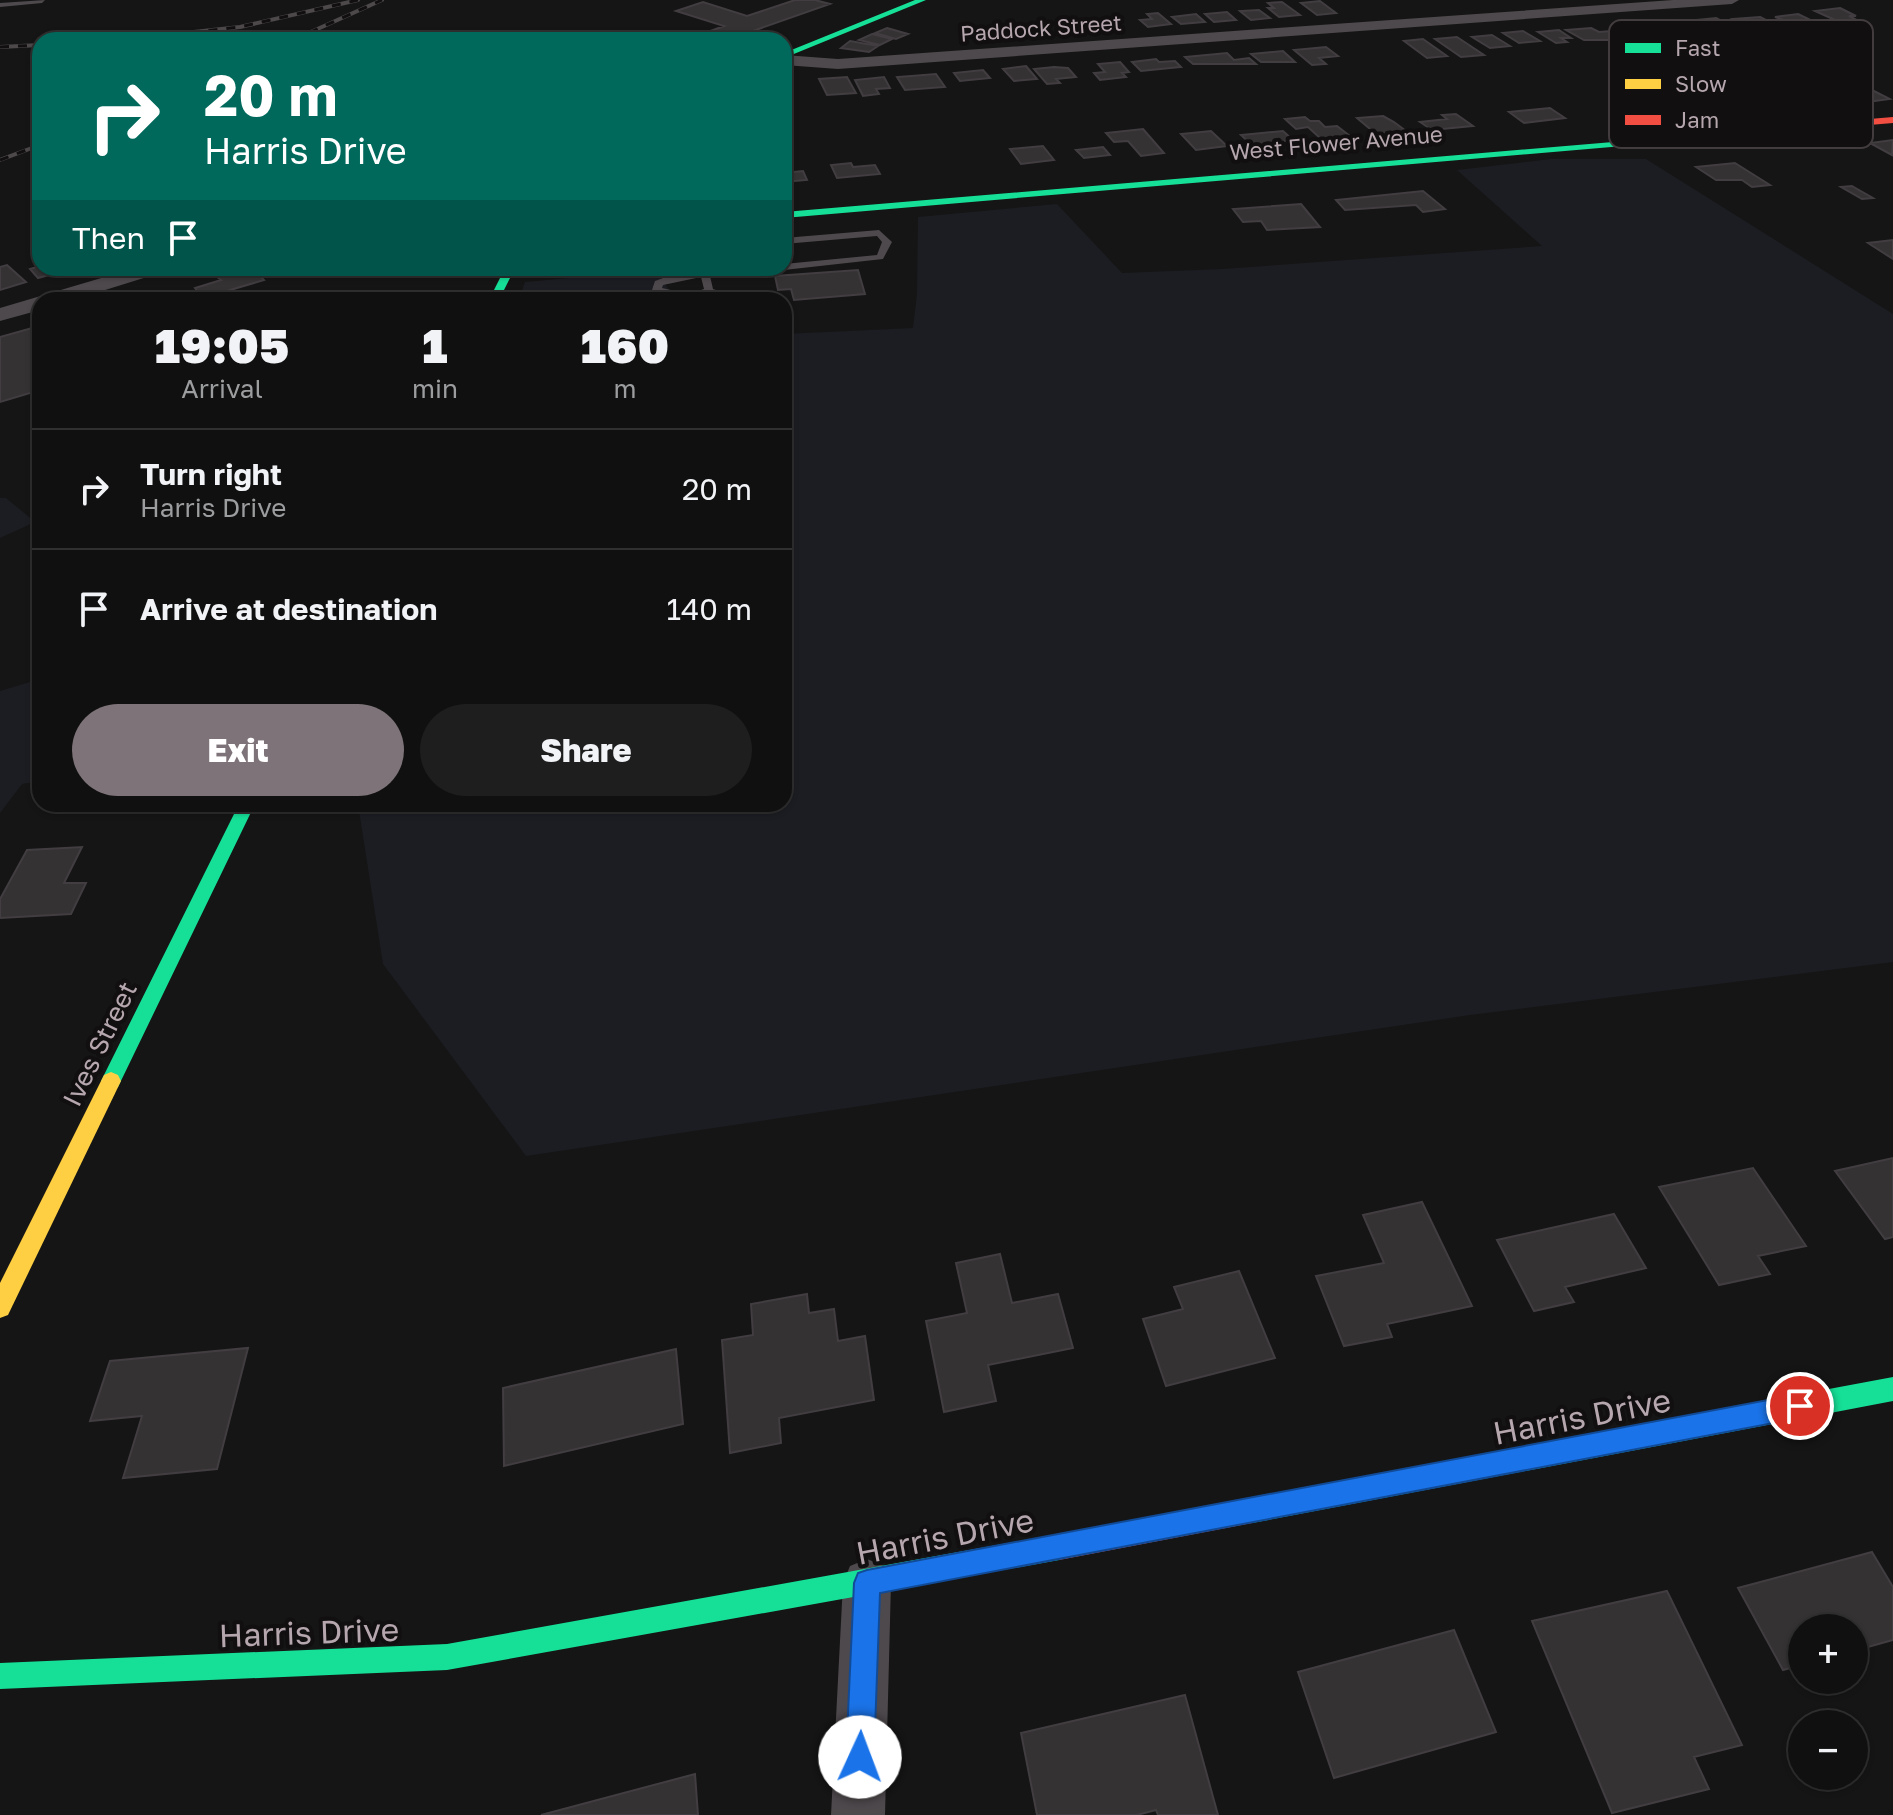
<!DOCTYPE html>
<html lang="en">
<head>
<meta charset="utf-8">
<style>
	body { margin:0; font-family:"Golos Text",sans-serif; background:#1e1e1e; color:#f1f3f6; height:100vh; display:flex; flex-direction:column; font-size:30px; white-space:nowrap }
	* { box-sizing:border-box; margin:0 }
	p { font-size:26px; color:#9c9d9f }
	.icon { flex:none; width:44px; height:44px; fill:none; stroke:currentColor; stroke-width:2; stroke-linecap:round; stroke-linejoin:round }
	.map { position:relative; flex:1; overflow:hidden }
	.details { position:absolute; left:32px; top:292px; width:760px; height:520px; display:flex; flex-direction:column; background:#101010; border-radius:24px; box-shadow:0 2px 6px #0004,0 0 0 2px #303030 }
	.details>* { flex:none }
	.guide { position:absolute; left:32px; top:32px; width:760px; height:244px; border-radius:24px; box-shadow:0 2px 6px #0004,0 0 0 2px #303030; background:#00695c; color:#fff; overflow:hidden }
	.controls { position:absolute; left:1788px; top:1614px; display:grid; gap:16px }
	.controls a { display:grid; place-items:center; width:80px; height:80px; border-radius:50%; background:#101010; box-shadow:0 2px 6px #0004,0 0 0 2px #303030; font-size:40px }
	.pin { position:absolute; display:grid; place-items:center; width:68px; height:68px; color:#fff; margin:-34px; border:4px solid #fff; border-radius:50%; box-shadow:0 2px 8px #0007 }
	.me { position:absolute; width:88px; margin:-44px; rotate:2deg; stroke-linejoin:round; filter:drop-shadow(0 0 6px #0008) }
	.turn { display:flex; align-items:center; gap:28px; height:168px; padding:0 40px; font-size:36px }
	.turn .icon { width:104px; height:104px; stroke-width:2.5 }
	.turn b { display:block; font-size:56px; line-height:68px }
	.then { display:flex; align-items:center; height:76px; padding:0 40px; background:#0003; gap:16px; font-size:30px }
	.eta { display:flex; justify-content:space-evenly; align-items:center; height:136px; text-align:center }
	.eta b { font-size:48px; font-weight:800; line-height:56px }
	.button { display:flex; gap:16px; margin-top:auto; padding:16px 40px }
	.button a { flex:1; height:92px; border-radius:48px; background:#7e7378; color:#fff; font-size:32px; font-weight:800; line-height:92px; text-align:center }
	.button a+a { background:#1e1e1e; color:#f1f3f6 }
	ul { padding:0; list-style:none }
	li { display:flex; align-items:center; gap:24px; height:120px; padding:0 40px; border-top:2px solid #303030 }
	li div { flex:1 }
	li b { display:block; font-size:30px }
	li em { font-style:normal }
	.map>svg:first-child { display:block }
	.green { fill:#1c1d22 }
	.building { fill:#353234; stroke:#413d40; stroke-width:2 }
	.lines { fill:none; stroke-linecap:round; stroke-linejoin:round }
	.lane { fill:#4e494c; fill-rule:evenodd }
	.street { fill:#4e494c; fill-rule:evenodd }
	.fast { fill:#16e098; fill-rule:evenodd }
	.slow { fill:#ffcf43; fill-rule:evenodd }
	.jam { fill:#f24e42; fill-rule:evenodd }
	.rail-casing { stroke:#4d494b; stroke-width:4 }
	.rail { stroke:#110f10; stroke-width:3; stroke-dasharray:9; stroke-linecap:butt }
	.route { fill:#1a73e8; stroke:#114b97; stroke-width:2 }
	.labels { text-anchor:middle; stroke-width:8; stroke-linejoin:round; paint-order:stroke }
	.far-street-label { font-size:22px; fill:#b6a6ae; stroke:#110f10 }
	.street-label { font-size:26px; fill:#b6a6ae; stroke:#110f10 }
	.near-street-label { font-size:32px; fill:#b6a6ae; stroke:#110f10 }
	.key { fill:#110f10; stroke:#433c3f; stroke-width:2 }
	.key-label { font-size:22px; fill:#b6a6ae }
</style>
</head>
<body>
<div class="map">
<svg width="1893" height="1815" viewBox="0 0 1893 1815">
	<rect width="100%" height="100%" fill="#151515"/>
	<path class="green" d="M 1551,159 L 1646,159 L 1893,314 L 1893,962 L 1470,1015 L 526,1156 L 383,964 L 358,804 L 784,804 L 784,334 L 913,328 L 917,294 L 918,217 L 1057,204 L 1122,273 L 1223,269 L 1542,246 L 1457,170 Z
		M 654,270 L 677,300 L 519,300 L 525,282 Z
		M 0,498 L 6,498 L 35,522 L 0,538 Z
		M 40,679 L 40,781 L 22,784 L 0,813 L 0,691 Z"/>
	<path class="building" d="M 795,0 L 815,0 L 830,4 L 727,40 L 705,33 L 724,26 L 676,11 L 703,2 L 747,16 Z
		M 1320,1 L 1336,13 L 1317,15 L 1301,3 Z
		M 1282,2 L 1300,15 L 1279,17 L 1268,8 L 1274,8 L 1268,3 Z
		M 1840,8 L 1856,16 L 1849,16 L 1864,24 L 1846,25 L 1815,11 Z
		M 1259,10 L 1270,18 L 1251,20 L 1240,11 Z
		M 1227,12 L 1236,20 L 1214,22 L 1205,14 Z
		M 1158,13 L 1171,24 L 1148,27 L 1140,20 L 1152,19 L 1147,14 Z
		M 1196,14 L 1205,22 L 1181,24 L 1172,17 Z
		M 1798,14 L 1833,31 L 1818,32 L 1775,17 Z
		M 1760,17 L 1774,24 L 1747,26 L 1733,19 Z
		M 1716,18 L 1733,27 L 1703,30 L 1687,21 Z
		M 1067,21 L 1114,22 L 1121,28 L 1074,28 Z
		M 887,28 L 908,34 L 896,39 L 875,33 Z
		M 1591,28 L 1599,32 L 1612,31 L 1627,40 L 1584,40 L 1566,30 Z
		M 1559,30 L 1571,38 L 1561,38 L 1567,42 L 1556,43 L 1538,32 Z
		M 1523,31 L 1540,41 L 1519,43 L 1503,33 Z
		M 872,34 L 892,39 L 880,45 L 859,40 Z
		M 1492,35 L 1510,46 L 1490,48 L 1472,37 Z
		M 1457,37 L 1484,55 L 1461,57 L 1435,39 Z
		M 1423,39 L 1447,56 L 1427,58 L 1404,41 Z
		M 850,41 L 878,46 L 869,52 L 841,48 Z
		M 1326,47 L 1338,56 L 1319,58 L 1326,64 L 1312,65 L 1294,50 Z
		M 1283,51 L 1295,62 L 1261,62 L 1251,54 Z
		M 1227,53 L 1234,60 L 1249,58 L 1256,64 L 1193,64 L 1185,57 Z
		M 1156,59 L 1159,62 L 1175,61 L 1181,67 L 1141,71 L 1132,62 Z
		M 1120,62 L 1129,72 L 1122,73 L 1126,77 L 1100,80 L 1094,73 L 1105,72 L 1098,64 Z
		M 1026,66 L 1037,79 L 1014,81 L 1003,69 Z
		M 1054,67 L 1068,68 L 1076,77 L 1056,79 L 1060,83 L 1047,84 L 1034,69 Z
		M 983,70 L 990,78 L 960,81 L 954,73 Z
		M 936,74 L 945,87 L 905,90 L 897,77 Z
		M 847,77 L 856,93 L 827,95 L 819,79 Z
		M 884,77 L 890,88 L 876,89 L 879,94 L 863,96 L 855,80 Z
		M 1866,87 L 1890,99 L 1860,103 L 1836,90 Z
		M 1550,108 L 1565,118 L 1524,123 L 1509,112 Z
		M 1456,114 L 1473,126 L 1432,130 L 1420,122 L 1447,119 L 1442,115 Z
		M 1383,116 L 1394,122 L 1406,131 L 1376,134 L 1357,118 Z
		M 1305,117 L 1310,121 L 1319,121 L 1325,127 L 1337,126 L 1350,136 L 1321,139 L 1308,127 L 1296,129 L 1285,119 Z
		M 1143,129 L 1164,153 L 1141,156 L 1128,141 L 1114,142 L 1106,133 Z
		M 1211,131 L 1227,146 L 1196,150 L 1181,134 Z
		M 1283,131 L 1293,140 L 1252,145 L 1241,135 Z
		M 1893,140 L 1892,155 L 1870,143 Z
		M 1043,146 L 1054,160 L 1021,164 L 1010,149 Z
		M 1103,147 L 1110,155 L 1084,158 L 1076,150 Z
		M 851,163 L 853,167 L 875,165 L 880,174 L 837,178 L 831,165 Z
		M 1735,163 L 1770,185 L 1752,187 L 1742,180 L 1716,180 L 1696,167 Z
		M 803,171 L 807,180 L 784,182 L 784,173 Z
		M 1852,186 L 1873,198 L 1862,199 L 1841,187 Z
		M 1423,191 L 1445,209 L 1423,212 L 1416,205 L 1345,210 L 1336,200 Z
		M 1301,204 L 1320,227 L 1267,230 L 1261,221 L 1243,222 L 1233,209 Z
		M 1893,240 L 1893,259 L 1868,243 Z
		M 7,265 L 26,282 L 0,290 L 0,267 Z
		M 40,266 L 40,268 L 73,268 L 38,278 L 30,269 Z
		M 252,268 L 264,280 L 203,298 L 195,288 L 221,280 L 217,277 Z
		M 858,270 L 865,294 L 794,300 L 791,289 L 778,290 L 775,276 Z
		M 39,326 L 40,390 L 0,402 L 0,337 Z
		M 82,847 L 64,883 L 86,883 L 71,914 L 0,918 L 0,899 L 27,850 Z
		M 1893,1158 L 1893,1237 L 1885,1239 L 1835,1171 Z
		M 1753,1168 L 1806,1246 L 1758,1256 L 1770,1274 L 1719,1285 L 1659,1187 Z
		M 1422,1202 L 1472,1306 L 1387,1324 L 1392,1337 L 1344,1346 L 1316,1276 L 1384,1263 L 1363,1215 Z
		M 1614,1214 L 1646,1268 L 1565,1287 L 1574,1302 L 1534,1311 L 1497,1240 Z
		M 1000,1254 L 1012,1303 L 1058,1294 L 1073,1348 L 988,1365 L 996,1401 L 944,1412 L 926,1321 L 967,1313 L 956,1263 Z
		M 1239,1271 L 1275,1358 L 1166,1386 L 1143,1319 L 1183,1309 L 1174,1287 Z
		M 807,1294 L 809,1313 L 834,1309 L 838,1341 L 865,1336 L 874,1400 L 779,1418 L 781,1443 L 730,1453 L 722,1340 L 753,1335 L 751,1304 Z
		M 248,1348 L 217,1469 L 123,1478 L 142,1416 L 90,1421 L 110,1361 Z
		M 676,1349 L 683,1424 L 504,1466 L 503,1388 Z
		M 1872,1552 L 1893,1587 L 1893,1640 L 1854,1651 L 1854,1628 L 1802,1628 L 1802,1665 L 1783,1670 L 1738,1588 Z
		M 1667,1591 L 1742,1745 L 1694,1757 L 1709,1789 L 1612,1813 L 1532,1621 Z
		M 1454,1630 L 1496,1732 L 1334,1778 L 1298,1672 Z
		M 1185,1695 L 1218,1815 L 1158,1815 L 1156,1810 L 1137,1815 L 1037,1815 L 1021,1733 Z
		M 695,1774 L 698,1815 L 541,1815 Z"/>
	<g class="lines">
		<path class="lane" d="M 45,0 L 42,3 L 0,7 L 0,3 Z
			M 879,230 L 892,242 L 883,259 L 784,270 L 780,268 L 784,268 L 784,264 L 877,255 L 882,242 L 877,236 L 784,244 L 784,238 Z
			M 722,268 L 769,268 L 764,271 L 710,276 L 713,289 L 745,300 L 729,300 L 709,294 L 688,300 L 652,290 L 655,281 L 663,278 ZM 701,277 L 704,289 L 688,294 L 662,288 L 663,285 Z"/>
		<path class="street" d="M 1673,0 L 1739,0 L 1732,4 L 838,69 L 784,65 L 784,55 L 838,59 Z
			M 135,268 L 166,268 L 163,272 L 73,300 L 40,300 L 40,310 L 0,321 L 0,308 Z
			M 867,1559 L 884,1566 L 891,1583 L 885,1815 L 831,1815 L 843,1583 L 850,1566 Z"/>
		<path class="fast" d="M 915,0 L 926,0 L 784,58 L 784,53 Z
			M 1696,135 L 1693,140 L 784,218 L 784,212 Z
			M 505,268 L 515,268 L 499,300 L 489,300 Z
			M 239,804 L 255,804 L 118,1087 L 111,1090 L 104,1087 L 101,1081 Z
			M 1893,1377 L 1893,1401 L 1252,1523 L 1243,1519 L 1239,1510 L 1243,1501 L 1252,1497 Z
			M 1059,1534 L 1068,1538 L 1072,1547 L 1068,1556 L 1059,1560 L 447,1670 L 0,1689 L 0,1663 L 447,1644 Z"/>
		<path class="slow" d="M 111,1072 L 118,1075 L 121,1081 L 8,1315 L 0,1318 L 0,1283 L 104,1075 Z"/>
		<path class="jam" d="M 1893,117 L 1893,123 L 1693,140 L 1688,137 L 1693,134 Z
			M 1252,1497 L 1261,1501 L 1265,1510 L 1261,1519 L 1252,1523 L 1059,1560 L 1050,1556 L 1046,1547 L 1050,1538 L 1059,1534 Z"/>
		<g class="rail-casing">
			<path id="rail" d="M 119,40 L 240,27 L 358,0
				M 293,40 L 382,0
				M 0,47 L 40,45
				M 0,160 L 40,145"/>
		</g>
		<use href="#rail" class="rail"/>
	</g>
	<path class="route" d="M 1800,1394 L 1808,1398 L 1812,1406 L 1808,1415 L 1800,1418 L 880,1593 L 874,1757 L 870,1767 L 860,1771 L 850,1767 L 846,1757 L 854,1583 L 858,1573 L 867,1570 Z"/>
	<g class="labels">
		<g class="far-street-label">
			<text transform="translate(1041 28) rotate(-4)" y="8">Paddock Street</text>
			<text transform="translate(1336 143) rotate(-5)" y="8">West Flower Avenue</text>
		</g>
		<g class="street-label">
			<text transform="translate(100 1044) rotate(-64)" y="9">Ives Street</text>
		</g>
		<g class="near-street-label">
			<text transform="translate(1582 1417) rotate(-11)" y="11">Harris Drive</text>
			<text transform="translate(945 1537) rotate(-11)" y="11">Harris Drive</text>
			<text transform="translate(309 1633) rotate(-2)" y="11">Harris Drive</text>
		</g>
	</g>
	<rect x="1609" y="20" width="264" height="128" rx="12" class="key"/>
	<rect x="1625" y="43" width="36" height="10" fill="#16e098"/>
	<rect x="1625" y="79" width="36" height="10" fill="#ffcf43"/>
	<rect x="1625" y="115" width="36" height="10" fill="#f24e42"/>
	<g class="key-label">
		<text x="1675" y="56">Fast</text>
		<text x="1675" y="92">Slow</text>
		<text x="1675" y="128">Jam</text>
	</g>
</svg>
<div class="controls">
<a>+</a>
<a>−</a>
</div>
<div class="pin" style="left:1800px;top:1406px;background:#d93025"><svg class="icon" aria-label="arrive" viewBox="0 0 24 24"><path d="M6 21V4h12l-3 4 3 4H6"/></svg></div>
<svg class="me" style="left:860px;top:1757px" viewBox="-20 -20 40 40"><circle r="19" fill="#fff"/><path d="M0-13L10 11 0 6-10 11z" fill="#1a73e8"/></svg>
<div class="guide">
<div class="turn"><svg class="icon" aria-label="right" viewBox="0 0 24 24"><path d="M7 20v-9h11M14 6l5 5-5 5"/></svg><div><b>20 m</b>Harris Drive</div></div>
<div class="then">Then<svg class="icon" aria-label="arrive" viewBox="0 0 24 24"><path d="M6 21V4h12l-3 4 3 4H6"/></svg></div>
</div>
<section class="details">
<div class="eta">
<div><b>19:05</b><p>Arrival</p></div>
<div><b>1</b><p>min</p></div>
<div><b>160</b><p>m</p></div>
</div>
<ul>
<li><svg class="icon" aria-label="right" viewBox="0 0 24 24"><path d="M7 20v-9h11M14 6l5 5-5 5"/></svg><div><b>Turn right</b><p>Harris Drive</p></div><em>20 m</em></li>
<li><svg class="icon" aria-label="arrive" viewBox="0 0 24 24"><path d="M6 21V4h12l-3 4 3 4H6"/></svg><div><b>Arrive at destination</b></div><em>140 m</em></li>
</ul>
<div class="button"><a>Exit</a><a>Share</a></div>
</section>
</div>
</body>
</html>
